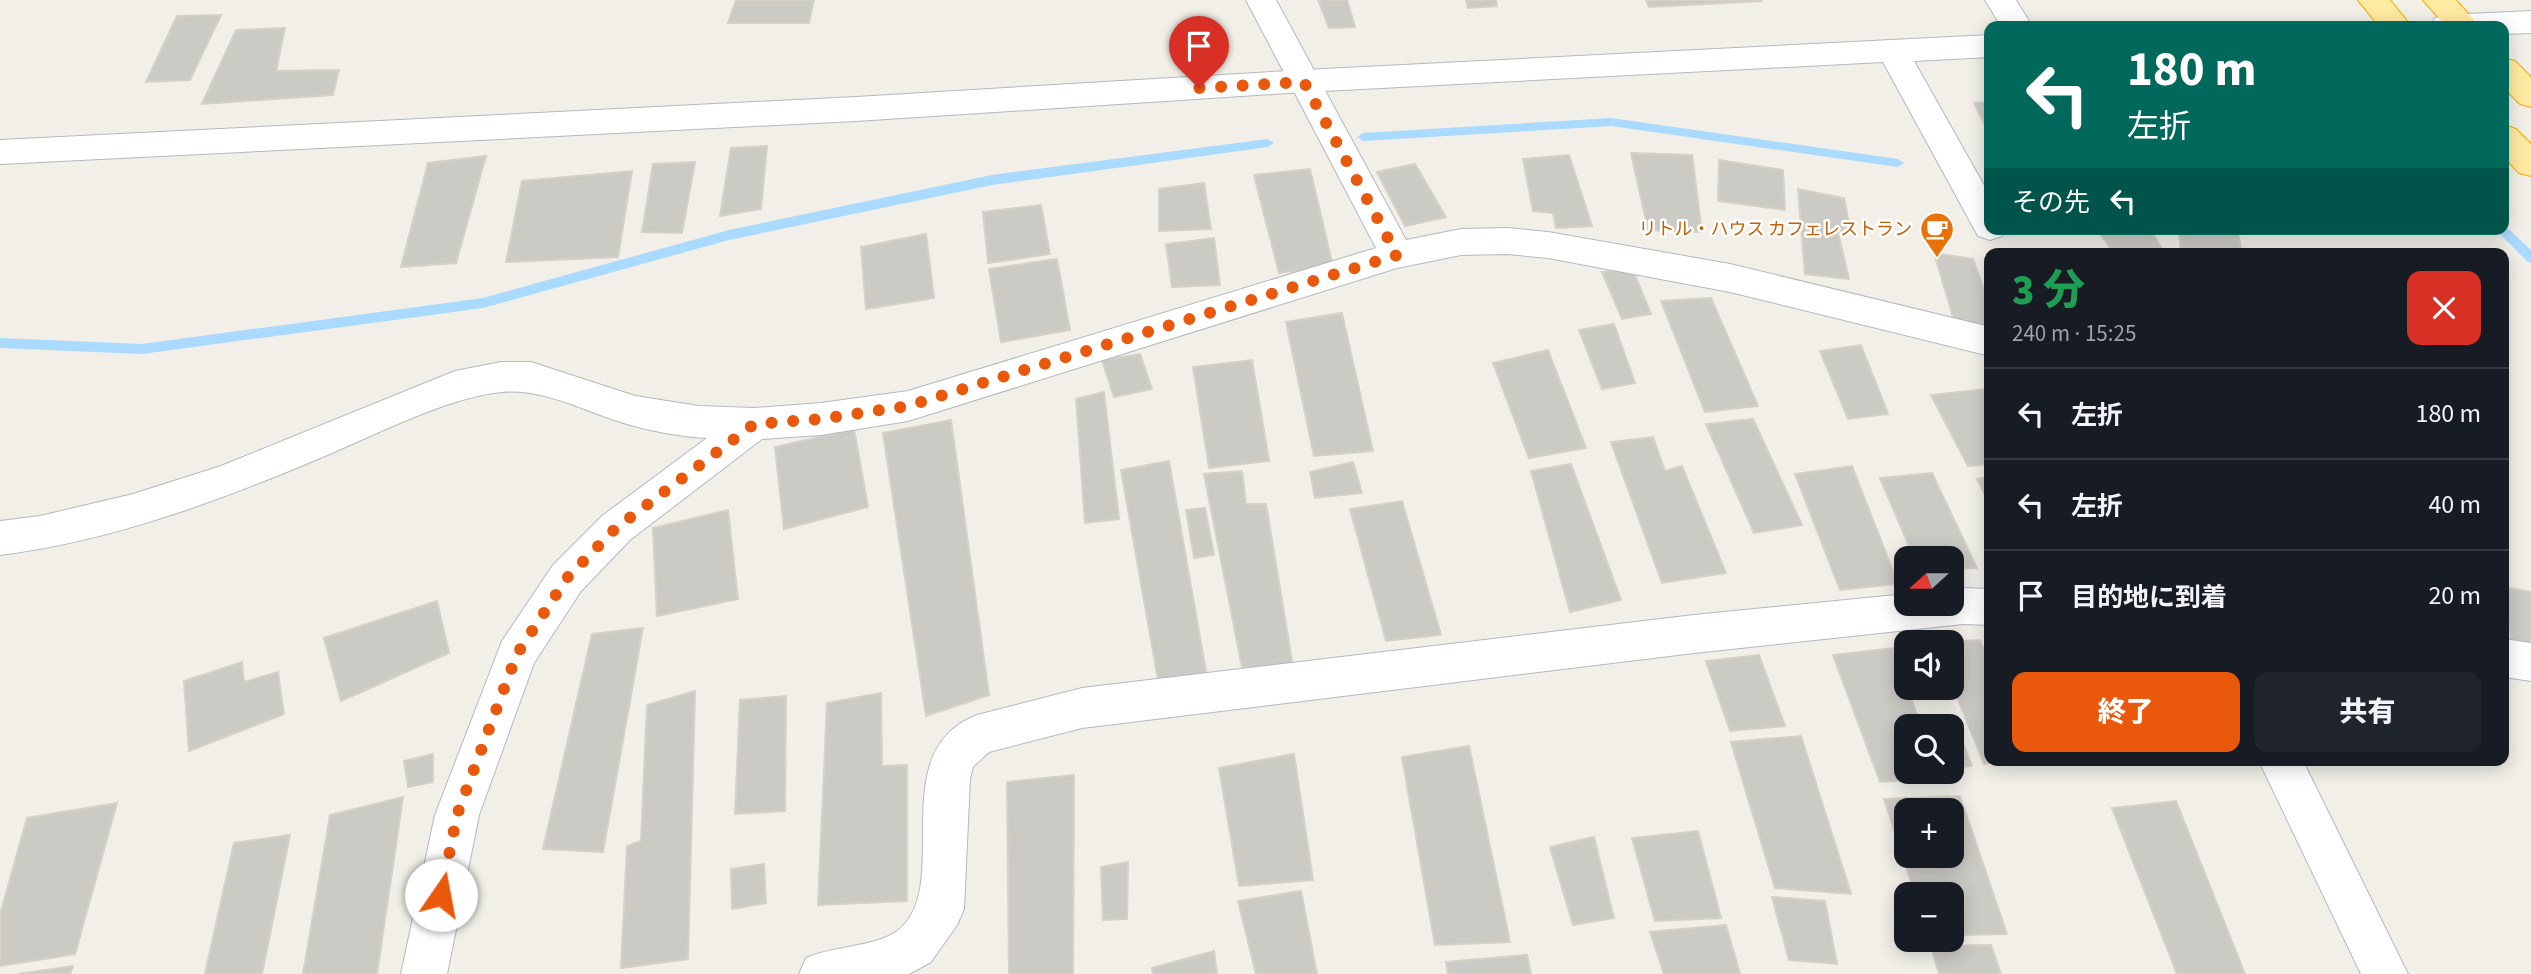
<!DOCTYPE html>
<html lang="ja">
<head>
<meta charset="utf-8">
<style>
	body { margin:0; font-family:"Source Sans 3","Noto Sans JP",sans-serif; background:#20242c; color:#f1f3f6; height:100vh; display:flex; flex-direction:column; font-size:26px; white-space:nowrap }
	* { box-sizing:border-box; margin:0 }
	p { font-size:23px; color:#9ea1a6 }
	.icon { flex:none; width:38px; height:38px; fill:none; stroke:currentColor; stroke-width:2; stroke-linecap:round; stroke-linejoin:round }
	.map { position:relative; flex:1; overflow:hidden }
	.details { position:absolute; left:1984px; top:248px; width:525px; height:518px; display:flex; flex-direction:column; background:#171b24; border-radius:14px; box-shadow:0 4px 18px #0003 }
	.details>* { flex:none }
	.hud { position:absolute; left:1984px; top:21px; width:525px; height:214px; border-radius:14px; box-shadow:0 4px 18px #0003; background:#00695c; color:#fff; overflow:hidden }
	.needle { width:46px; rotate:249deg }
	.buttons { position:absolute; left:1894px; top:546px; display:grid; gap:14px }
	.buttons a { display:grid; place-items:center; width:70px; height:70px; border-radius:14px; background:#171b24; box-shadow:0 4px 18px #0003; font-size:35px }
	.pin { position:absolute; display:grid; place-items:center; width:60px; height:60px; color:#fff; margin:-72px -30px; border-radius:50% 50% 50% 0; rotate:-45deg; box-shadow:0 0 7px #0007 }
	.pin .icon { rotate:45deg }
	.me { position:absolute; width:77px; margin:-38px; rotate:12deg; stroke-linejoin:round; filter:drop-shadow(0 0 5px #0008) }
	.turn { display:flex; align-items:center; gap:24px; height:147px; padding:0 28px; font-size:32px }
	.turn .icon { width:91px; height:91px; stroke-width:2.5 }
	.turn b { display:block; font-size:49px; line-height:60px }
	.then { display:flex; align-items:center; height:66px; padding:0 28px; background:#0003; gap:14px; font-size:26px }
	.round { display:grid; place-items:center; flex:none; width:74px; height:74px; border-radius:14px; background:#20242c }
	.overview { display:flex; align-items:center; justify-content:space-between; height:119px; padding:0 28px }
	h1 { font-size:42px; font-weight:800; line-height:52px; color:#1e9e55 }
	.primary-button { display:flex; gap:14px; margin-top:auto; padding:14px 28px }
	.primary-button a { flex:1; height:80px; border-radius:14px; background:#ea580c; color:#fff; font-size:28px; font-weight:800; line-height:80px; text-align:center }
	.primary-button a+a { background:#20242c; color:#f1f3f6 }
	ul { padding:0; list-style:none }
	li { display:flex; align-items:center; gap:21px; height:91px; padding:0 28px; border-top:2px solid #363941 }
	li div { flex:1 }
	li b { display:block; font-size:26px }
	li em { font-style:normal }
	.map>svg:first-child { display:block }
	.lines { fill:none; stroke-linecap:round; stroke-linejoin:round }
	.stream { fill:#aadaff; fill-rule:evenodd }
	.building { fill:#cccac5; stroke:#d6d1c6; stroke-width:2; fill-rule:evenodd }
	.minor-casing { stroke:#b5b8bc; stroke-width:2 }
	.tertiary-casing { stroke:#b5b8bc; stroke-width:2 }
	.secondary-casing { stroke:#b6babf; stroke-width:2 }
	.trunk-casing { stroke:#f9ab00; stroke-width:2 }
	.minor { fill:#fff; fill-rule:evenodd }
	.tertiary { fill:#fff; fill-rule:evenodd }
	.secondary { fill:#fff; fill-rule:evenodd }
	.trunk { fill:#feeaa1; fill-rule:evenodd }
	.route { stroke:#ea580c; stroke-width:12; stroke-dasharray:0 21.6 }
	.labels { text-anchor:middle; stroke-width:5; stroke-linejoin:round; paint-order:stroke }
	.food-label { font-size:18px; fill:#c56008; stroke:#fff; text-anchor:end }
</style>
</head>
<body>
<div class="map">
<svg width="2531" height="974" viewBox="0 0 2531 974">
	<rect width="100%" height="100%" fill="#f1efe8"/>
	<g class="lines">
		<path class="stream" d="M 1611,118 L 1898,159 L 1904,163 L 1898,167 L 1611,126 L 1363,141 L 1357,137 L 1363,133 Z
			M 1268,139 L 1274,143 L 1268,147 L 992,185 L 729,240 L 483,308 L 142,354 L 0,348 L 0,338 L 142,344 L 483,298 L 729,230 L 992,175 Z
			M 2504,225 L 2531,250 L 2531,263 L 2527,261 L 2498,232 L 2496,229 L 2504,229 Z"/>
	</g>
	<path class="building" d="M 736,0 L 814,0 L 809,23 L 728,23 Z
		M 1318,0 L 1347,0 L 1355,27 L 1329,28 Z
		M 1466,0 L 1496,0 L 1497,6 L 1468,8 Z
		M 1646,0 L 1762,0 L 1762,1 L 1649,7 Z
		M 221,15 L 190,80 L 146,82 L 177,16 Z
		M 285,28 L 276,71 L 339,70 L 333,95 L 202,104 L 236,30 Z
		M 1990,102 L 1990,135 L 1974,103 Z
		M 767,146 L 761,209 L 720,216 L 731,148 Z
		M 1631,153 L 1692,155 L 1702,232 L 1648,230 Z
		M 1569,155 L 1592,226 L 1556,228 L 1553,213 L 1533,211 L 1523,159 Z
		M 486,156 L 456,263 L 401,267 L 428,163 Z
		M 1719,160 L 1783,170 L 1785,210 L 1718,201 Z
		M 695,162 L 682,233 L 642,232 L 653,164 Z
		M 1415,164 L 1446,217 L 1405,226 L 1377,172 Z
		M 1310,169 L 1333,266 L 1279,273 L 1254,175 Z
		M 632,171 L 618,257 L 506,262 L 522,181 Z
		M 1204,183 L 1211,229 L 1159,231 L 1159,189 Z
		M 1798,189 L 1844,198 L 1850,228 L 1838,232 L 1849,279 L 1805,274 Z
		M 1041,205 L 1050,254 L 988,263 L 983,212 Z
		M 2097,229 L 2150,229 L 2165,254 L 2114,254 Z
		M 2179,229 L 2237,229 L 2242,252 L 2204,248 L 2204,254 L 2181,254 Z
		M 926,234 L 934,298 L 866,309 L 861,247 Z
		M 1214,238 L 1220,285 L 1172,287 L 1166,244 Z
		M 1934,253 L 1973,259 L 1990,306 L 1990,326 L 1954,320 Z
		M 1057,259 L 1070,330 L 1001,342 L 989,269 Z
		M 1632,268 L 1651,314 L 1622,319 L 1602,272 Z
		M 1711,298 L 1758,406 L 1705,412 L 1661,301 Z
		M 1342,313 L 1373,451 L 1314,456 L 1286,322 Z
		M 1614,324 L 1635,383 L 1602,389 L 1579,330 Z
		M 1861,345 L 1888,414 L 1848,419 L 1820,351 Z
		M 1548,350 L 1586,448 L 1529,458 L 1493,363 Z
		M 1140,354 L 1152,389 L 1114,397 L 1102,360 Z
		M 1252,360 L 1269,461 L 1209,468 L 1193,367 Z
		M 1986,389 L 1990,398 L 1990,464 L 1968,466 L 1931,395 Z
		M 1104,392 L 1119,519 L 1085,523 L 1076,399 Z
		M 1753,419 L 1802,525 L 1754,533 L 1706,424 Z
		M 951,420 L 989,695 L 926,716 L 883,433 Z
		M 854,429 L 868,507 L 784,529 L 775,447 Z
		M 1653,437 L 1665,471 L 1682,466 L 1726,573 L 1662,583 L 1611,442 Z
		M 1169,461 L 1207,677 L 1158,680 L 1121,470 Z
		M 1353,462 L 1362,493 L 1315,498 L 1310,472 Z
		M 1571,464 L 1621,600 L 1570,612 L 1531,471 Z
		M 1852,466 L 1898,584 L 1840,590 L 1795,474 Z
		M 1242,471 L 1246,504 L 1266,504 L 1293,667 L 1242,667 L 1204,474 Z
		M 1932,473 L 1977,568 L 1951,569 L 1951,558 L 1914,558 L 1880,478 Z
		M 1990,477 L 1990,505 L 1977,479 Z
		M 1402,501 L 1441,635 L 1386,641 L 1350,509 Z
		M 1205,508 L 1214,555 L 1194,558 L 1186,510 Z
		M 728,510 L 738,599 L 657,616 L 653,528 Z
		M 2504,587 L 2531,592 L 2531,644 L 2511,640 Z
		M 437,601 L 449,653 L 341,701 L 324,638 Z
		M 643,628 L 603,852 L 543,849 L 592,634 Z
		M 1980,640 L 1990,665 L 1990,761 L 2008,761 L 1984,764 L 1951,682 L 1951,642 L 1940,642 Z
		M 1893,648 L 1921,726 L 1906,726 L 1906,772 L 1938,772 L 1940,778 L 1880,782 L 1833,655 Z
		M 1759,655 L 1785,726 L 1730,731 L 1706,661 Z
		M 242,662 L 244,682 L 278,672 L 284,714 L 189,751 L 184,681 Z
		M 695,691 L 688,959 L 621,968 L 627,846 L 641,841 L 647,705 Z
		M 881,693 L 882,766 L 907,765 L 907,901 L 818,905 L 827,703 Z
		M 786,696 L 785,811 L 735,814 L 740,700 Z
		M 1801,736 L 1851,894 L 1775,888 L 1731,742 Z
		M 1961,739 L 1972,766 L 1954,768 L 1951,741 Z
		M 1469,746 L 1510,942 L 1435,945 L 1402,757 Z
		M 433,754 L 433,782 L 408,787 L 404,761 Z
		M 1294,754 L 1313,880 L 1239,886 L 1219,768 Z
		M 1074,775 L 1073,974 L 1009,974 L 1007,782 Z
		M 1960,796 L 2007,934 L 1951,935 L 1951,894 L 1915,894 L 1884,799 ZM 1906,810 L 1951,810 L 1951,856 L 1906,856 Z
		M 403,797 L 377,974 L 303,974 L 330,815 Z
		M 2176,801 L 2245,974 L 2177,974 L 2112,808 Z
		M 117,803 L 75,954 L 0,966 L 0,915 L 27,818 Z
		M 1698,831 L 1721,918 L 1655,921 L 1632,838 Z
		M 290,835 L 262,974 L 205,974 L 234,843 Z
		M 1594,837 L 1614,918 L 1573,925 L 1550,847 Z
		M 1128,862 L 1127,919 L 1103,920 L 1101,867 Z
		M 764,864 L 766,903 L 732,909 L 731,869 Z
		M 1301,891 L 1317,974 L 1256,974 L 1238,901 Z
		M 1772,897 L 1825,901 L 1837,964 L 1789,960 Z
		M 1726,925 L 1740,974 L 1664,974 L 1650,932 Z
		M 1991,945 L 2001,974 L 1939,974 L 1931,946 Z
		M 1214,951 L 1217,974 L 1153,974 L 1152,968 Z
		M 1527,955 L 1531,974 L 1448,974 L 1446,962 Z
		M 73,966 L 70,974 L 18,974 Z"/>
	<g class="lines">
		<g class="minor-casing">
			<path id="minor" d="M 1246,0 L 1276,0 L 1406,240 L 1461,229 L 1507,228 L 1548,232 L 1730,264 L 1990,327 L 1990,356 L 1730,292 L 1548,258 L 1507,254 L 1461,255 L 1397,268 L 908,421 L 821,435 L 762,439 L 630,540 L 581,591 L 534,663 L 479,815 L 447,974 L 401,974 L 435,815 L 502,641 L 553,565 L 602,516 L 707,438 C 684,437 657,432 634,426 C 591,415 547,388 502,392 C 447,397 371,437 318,459 C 216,502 111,541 0,555 L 0,521 L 40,516 L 133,494 L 221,466 L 455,371 L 501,362 L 531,362 L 635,396 L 699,406 L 754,408 L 821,403 L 908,391 L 1376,248 Z
				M 1985,0 L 2016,0 L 2032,26 L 2001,26 Z
				M 1963,588 L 1990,589 L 1990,625 L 1963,624 L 1694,653 L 1082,728 L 989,752 L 973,767 L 970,779 L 964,909 L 957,925 L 931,962 L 909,974 L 799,974 L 806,958 C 832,946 875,947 897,931 C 956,887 881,752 977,715 L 1082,688 L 1694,615 L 1906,594 L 1906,604 L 1951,604 L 1951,589 Z
				M 2504,639 L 2531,643 L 2531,681 L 2504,677 Z"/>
		</g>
		<g class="tertiary-casing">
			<path id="tertiary" d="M 1990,35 L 1990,57 L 1914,61 L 1990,196 L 1990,229 L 2006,229 L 2002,236 L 1990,240 L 1978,236 L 1883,62 L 1304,92 L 856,121 L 0,164 L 0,140 L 856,97 L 1304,70 Z
				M 2259,761 L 2303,761 L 2408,974 L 2361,974 Z"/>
		</g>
		<g class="secondary-casing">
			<path id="secondary" d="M 2531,11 L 2531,33 L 2504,34 L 2504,26 L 2431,26 L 2435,18 L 2446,15 Z"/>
		</g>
		<g class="trunk-casing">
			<path id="trunk" d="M 2358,0 L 2390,0 L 2411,26 L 2379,26 Z
				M 2423,0 L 2456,0 L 2479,26 L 2446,26 Z
				M 2504,58 L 2515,61 L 2531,77 L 2531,107 L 2520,104 L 2504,88 Z
				M 2504,125 L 2516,129 L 2531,144 L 2531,176 L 2519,173 L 2504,157 Z"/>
		</g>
		<use href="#minor" class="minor"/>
		<use href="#tertiary" class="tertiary"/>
		<use href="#secondary" class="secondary"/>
		<use href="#trunk" class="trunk"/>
	</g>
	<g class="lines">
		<path class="route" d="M 441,895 L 457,815 L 517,654 L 567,578 L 616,528 L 754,424 L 821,419 L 908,406 L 1397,255 L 1304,82 L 1199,88"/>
	</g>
	<defs>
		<g id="cafe-pin" transform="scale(1.75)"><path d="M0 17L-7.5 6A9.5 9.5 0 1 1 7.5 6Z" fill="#e8710a" stroke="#fff"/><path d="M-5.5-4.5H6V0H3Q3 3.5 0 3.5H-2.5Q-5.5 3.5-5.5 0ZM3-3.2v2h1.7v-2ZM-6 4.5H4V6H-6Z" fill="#fff"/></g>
	</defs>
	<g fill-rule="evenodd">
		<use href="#cafe-pin" x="1937" y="229"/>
	</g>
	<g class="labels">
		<g class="food-label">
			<text x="1912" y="235">リトル・ハウス カフェレストラン</text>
		</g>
	</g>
</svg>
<div class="buttons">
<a><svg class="needle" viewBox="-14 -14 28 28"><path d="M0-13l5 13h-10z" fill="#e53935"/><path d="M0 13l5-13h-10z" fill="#9ea1a6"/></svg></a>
<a><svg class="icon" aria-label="sound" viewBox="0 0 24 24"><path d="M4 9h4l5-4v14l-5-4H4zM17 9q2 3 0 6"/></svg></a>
<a><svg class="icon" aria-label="search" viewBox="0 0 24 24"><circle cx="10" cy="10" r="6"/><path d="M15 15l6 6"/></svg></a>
<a>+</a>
<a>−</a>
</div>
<div class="pin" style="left:1199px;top:88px;background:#d93025"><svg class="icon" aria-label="arrive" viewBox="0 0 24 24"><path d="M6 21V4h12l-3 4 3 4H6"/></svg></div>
<svg class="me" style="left:441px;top:895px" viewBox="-20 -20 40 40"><circle r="19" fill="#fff"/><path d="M0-13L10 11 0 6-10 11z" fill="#ea580c"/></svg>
<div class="hud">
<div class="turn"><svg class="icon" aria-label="left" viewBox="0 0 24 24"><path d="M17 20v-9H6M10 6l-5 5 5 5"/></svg><div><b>180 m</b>左折</div></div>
<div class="then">その先<svg class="icon" aria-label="left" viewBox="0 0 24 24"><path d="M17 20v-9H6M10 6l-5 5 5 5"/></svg></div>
</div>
<section class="details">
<div class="overview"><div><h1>3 分</h1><p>240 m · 15:25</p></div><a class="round" style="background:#d93025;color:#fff"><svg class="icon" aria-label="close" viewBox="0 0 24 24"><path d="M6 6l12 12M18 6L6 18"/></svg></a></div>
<ul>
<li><svg class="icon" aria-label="left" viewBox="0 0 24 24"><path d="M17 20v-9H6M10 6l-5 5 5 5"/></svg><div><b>左折</b></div><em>180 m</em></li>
<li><svg class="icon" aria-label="left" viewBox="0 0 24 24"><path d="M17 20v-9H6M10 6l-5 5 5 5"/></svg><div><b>左折</b></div><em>40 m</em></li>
<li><svg class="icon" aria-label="arrive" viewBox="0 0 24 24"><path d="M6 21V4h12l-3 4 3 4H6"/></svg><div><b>目的地に到着</b></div><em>20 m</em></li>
</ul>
<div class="primary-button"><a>終了</a><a>共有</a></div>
</section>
</div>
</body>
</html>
